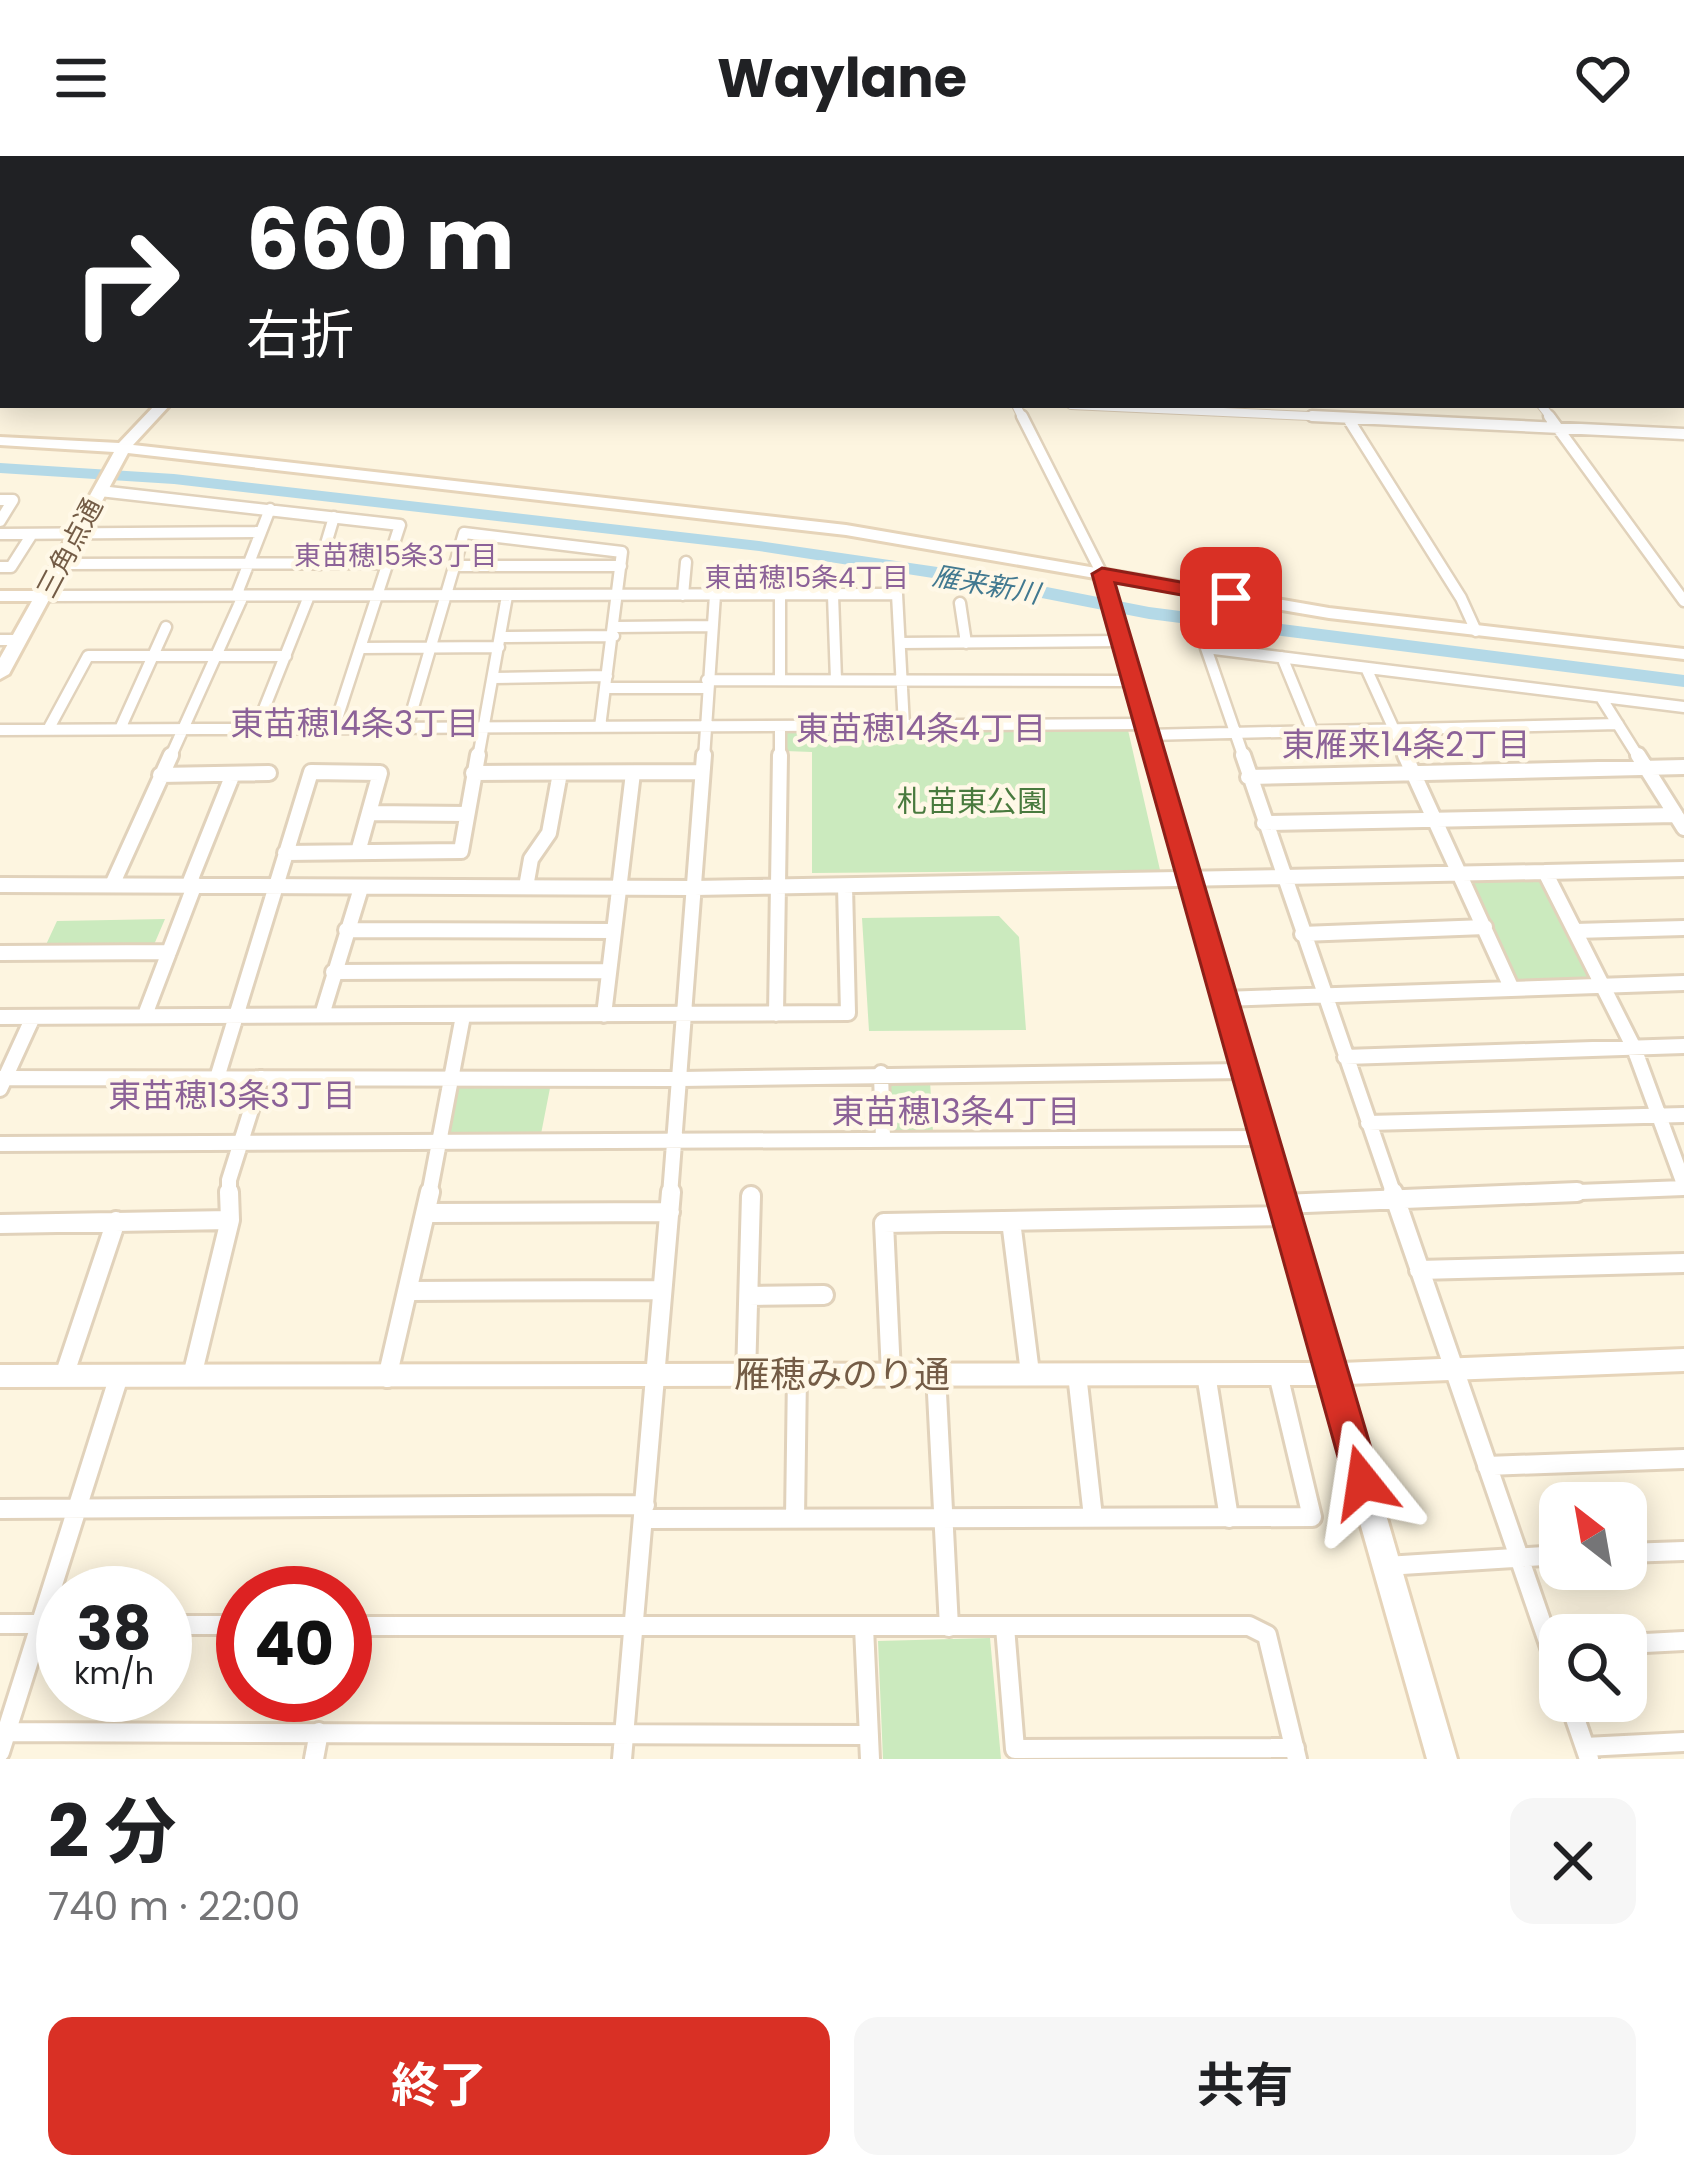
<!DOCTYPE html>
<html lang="ja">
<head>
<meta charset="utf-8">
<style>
	body { margin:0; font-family:Poppins,"Noto Sans JP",sans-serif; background:#f6f6f6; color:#202124; height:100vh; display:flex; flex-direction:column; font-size:45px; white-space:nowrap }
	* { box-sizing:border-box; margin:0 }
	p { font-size:39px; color:#757577 }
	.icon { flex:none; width:66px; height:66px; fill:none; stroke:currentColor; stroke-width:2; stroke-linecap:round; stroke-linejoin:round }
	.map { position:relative; height:1603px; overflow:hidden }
	.details { display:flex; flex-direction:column; background:#fff; flex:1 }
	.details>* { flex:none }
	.guide { position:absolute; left:0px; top:0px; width:1686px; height:252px; box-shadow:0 6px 30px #0003; background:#202124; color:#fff; overflow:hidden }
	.needle { width:78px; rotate:329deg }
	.buttons { position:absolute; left:1539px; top:1326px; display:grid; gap:24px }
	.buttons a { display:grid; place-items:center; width:108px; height:108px; border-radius:24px; background:#fff; box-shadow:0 6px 30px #0003; font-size:60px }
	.speed { position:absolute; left:36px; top:1410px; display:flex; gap:24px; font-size:60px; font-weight:700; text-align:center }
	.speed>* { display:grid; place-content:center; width:156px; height:156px; border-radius:50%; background:#fff; box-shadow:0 6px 30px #0003; line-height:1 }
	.speed small { font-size:30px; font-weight:400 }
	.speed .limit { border:18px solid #d22; background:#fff; color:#111 }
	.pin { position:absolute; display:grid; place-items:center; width:102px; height:102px; color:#fff; margin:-51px; border-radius:24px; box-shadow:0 6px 18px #0006 }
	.me { position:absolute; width:132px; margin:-66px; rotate:345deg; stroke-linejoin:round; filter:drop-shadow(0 0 9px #0008) }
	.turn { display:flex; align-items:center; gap:42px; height:252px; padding:0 48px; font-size:54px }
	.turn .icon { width:156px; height:156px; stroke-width:2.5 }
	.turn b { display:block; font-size:84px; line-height:102px }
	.round { display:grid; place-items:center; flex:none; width:126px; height:126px; border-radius:24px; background:#f6f6f6 }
	.headline { display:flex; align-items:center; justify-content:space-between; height:204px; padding:0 48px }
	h1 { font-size:72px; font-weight:700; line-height:90px }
	.primary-button { display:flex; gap:24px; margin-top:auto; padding:24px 48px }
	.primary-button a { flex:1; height:138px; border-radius:24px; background:#d93025; color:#fff; font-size:48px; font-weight:700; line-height:138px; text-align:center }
	.primary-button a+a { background:#f6f6f6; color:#202124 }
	header { display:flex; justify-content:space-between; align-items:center; height:156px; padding:0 48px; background:#fff; font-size:54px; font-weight:700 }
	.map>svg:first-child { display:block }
	.green { fill:#cbeabe }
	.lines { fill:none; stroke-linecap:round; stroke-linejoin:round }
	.river { fill:#b4d9e7; fill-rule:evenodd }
	.street-far3-casing { stroke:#e1d2bb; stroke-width:10 }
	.street-far2-casing { stroke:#e1d2bb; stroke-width:15 }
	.street-far1-casing { stroke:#e1d2bb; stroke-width:20 }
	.street-casing { stroke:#e1d2bb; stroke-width:24 }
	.secondary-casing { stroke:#e6d4b9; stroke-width:6 }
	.street-far3 { stroke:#fff; stroke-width:8 }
	.street-far2 { stroke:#fff; stroke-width:10 }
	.street-far1 { stroke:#fff; stroke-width:14 }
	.street { stroke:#fff; stroke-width:18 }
	.secondary { fill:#fff; fill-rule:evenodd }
	.route { fill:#d93025; stroke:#8d1f18; stroke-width:3 }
	.labels { text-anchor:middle; stroke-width:9; stroke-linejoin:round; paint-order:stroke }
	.far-street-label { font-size:27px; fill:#745c46; stroke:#fff8e7 }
	.far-neighbourhood-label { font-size:27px; fill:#8c6298; stroke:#fff8e7 }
	.far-water-label { font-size:27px; font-style:italic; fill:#427990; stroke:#fff8e7 }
	.park-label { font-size:30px; fill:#497a3e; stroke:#fff8e7 }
	.neighbourhood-label { font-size:33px; fill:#8c6298; stroke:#fff8e7 }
	.near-street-label { font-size:36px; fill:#745c46; stroke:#fff8e7 }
</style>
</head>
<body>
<header><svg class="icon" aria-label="menu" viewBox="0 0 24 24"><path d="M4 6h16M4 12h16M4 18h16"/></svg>Waylane<svg class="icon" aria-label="heart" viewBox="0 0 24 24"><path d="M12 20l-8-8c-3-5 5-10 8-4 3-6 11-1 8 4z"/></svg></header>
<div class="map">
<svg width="1684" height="1603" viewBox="0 0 1684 1603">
	<rect width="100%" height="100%" fill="#fdf5e0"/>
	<path class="green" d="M 1128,574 L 1160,714 L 812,717 L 812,596 L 785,595 L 785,577 Z
		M 1540,721 L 1592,824 L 1516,826 L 1471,724 Z
		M 999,760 L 1019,781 L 1026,874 L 869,875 L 862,762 Z
		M 165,763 L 153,791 L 44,793 L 57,765 Z
		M 930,925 L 933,976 L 894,977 L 889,972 L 888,930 Z
		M 464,927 L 551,927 L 541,978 L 454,979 L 447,975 L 455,931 Z
		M 990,1482 L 1001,1603 L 883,1603 L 878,1485 Z"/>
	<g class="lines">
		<path class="river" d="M 0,307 L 174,318 L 759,385 L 965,415 L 1149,451 L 1684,519 L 1684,531 L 1149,463 L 965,427 L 759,395 L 174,328 L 0,317 Z"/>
		<g class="street-far3-casing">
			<path id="street-far3" d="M 636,0 L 651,3
				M 1016,249 L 1023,263
				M 1071,249 L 1376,263
				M 1541,249 L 1552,263"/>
		</g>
		<g class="street-far2-casing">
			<path id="street-far2" d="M 1022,260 L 1102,418
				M 1312,260 L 1684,278
				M 1549,260 L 1684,445
				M 1349,264 L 1461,442 L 1476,475
				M 100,335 L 400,369 L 334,572
				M 0,344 L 13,344 L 0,365
				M 0,378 L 260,376
				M 61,408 L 390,407
				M 320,408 L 334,361
				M 454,410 L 621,410
				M 0,411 L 11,411 L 32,378
				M 683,439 L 686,406
				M 780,439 L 780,524
				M 833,439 L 836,524
				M 44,440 L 897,438 L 904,570
				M 236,440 L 270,353
				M 960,447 L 966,487
				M 616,471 L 712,470
				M 502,481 L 614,480
				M 0,484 L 18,484
				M 900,487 L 1120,485
				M 361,492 L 499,491
				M 1282,501 L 1312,574
				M 1366,512 L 1407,602
				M 494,522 L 607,520
				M 707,524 L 1131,525
				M 605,532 L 706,532
				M 1602,543 L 1639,602
				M 49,572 L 88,500 L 286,500
				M 407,572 L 464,377 L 622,396 L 600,571
				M 120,573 L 166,471
				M 256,573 L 309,440
				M 0,574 L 1144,568
				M 1147,579 L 1618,568
				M 170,602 L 243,440
				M 478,602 L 507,440
				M 704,602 L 715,439
				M 780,602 L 780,571
				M 1244,602 L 1206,492 L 1684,551"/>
		</g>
		<g class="street-far1-casing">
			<path id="street-far1" d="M 1243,599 L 1394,1039
				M 1405,599 L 1511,831
				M 1638,599 L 1684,672
				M 473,617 L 701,616
				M 160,619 L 269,617
				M 1248,621 L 1684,611
				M 369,657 L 467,658
				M 1264,667 L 1676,659
				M 285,697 L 461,695 L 478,599
				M 1545,716 L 1684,713
				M 189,728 L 233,618
				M 0,729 L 694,732 L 1545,716 L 1634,892 L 1684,1028
				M 112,729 L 171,599
				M 526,731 L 531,703 L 549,677 L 560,617
				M 346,774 L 613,775
				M 1575,775 L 1684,772
				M 1302,778 L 1485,771
				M 0,797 L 169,796
				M 333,816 L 608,815
				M 1223,843 L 1684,827
				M 776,858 L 780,599
				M 145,859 L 195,728
				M 322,859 L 361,732
				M 604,859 L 633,617
				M 0,861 L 848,857 L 845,730
				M 1345,901 L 1684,890
				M 881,917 L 883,984
				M 0,922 L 681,923 L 1244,915
				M 217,922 L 311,616 L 380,617 L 358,696
				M 0,933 L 33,861
				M 1368,967 L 1684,959
				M 0,988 L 1264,982
				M 229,1039 L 229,1024 L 261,922
				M 429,1039 L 463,860
				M 670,1039 L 704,599
				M 1501,1039 L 1684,1032"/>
		</g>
		<g class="street-casing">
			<path id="street" d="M 1393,1036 L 1560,1520
				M 1282,1048 L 1577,1036
				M 426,1057 L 670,1056
				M 1011,1065 L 1030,1217
				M 0,1068 L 230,1064
				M 1419,1114 L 1684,1107
				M 409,1135 L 661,1134
				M 749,1140 L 824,1139
				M 891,1217 L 884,1067 L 1286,1060
				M 936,1218 L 949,1471
				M 1077,1218 L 1093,1361
				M 1206,1218 L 1229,1362
				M 64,1220 L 116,1065
				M 192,1220 L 230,1064 L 229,1036
				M 746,1220 L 751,1040
				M 387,1222 L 430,1036
				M 1487,1310 L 1684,1303
				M 0,1353 L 645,1349
				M 795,1362 L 797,1218
				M 643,1363 L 1312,1361 L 1278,1218
				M 1626,1397 L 1684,1395
				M 1386,1410 L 1560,1399
				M 0,1468 L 63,1468
				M 165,1469 L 243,1469
				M 345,1470 L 1249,1470 L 1267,1479 L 1297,1603
				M 864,1471 L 870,1603
				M 1005,1471 L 1015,1593 L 1295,1592
				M 1626,1488 L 1684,1485
				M 1569,1545 L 1589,1603
				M 0,1576 L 869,1579
				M 1585,1591 L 1684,1586
				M 0,1596 L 119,1220
				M 314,1603 L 319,1576
				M 622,1603 L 671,1036"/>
		</g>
		<g class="secondary-casing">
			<path id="secondary" d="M 449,0 L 462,0 L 446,3 Z
				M 155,249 L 170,249 L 133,289 L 846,369 L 1329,452 L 1684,493 L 1684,503 L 1329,462 L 1112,425 L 1341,1207 L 1684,1193 L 1684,1215 L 1348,1228 L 1457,1603 L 1427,1603 L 1321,1229 L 0,1231 L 0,1209 L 1315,1207 L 1095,422 L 846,379 L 128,297 L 9,518 L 0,523 L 0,502 L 32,445 L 0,445 L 0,435 L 37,435 L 114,296 L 0,289 L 0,281 L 119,287 Z"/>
		</g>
		<use href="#street-far3" class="street-far3"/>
		<use href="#street-far2" class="street-far2"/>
		<use href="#street-far1" class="street-far1"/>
		<use href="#street" class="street"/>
		<use href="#secondary" class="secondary"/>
	</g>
	<path class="route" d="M 1102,412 L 1231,435 L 1242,442 L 1231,448 L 1115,427 L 1381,1326 L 1376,1337 L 1363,1341 L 1350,1337 L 1345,1326 L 1092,418 Z"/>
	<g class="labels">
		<g class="far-street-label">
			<text transform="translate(70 392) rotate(-62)" y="9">三角点通</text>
		</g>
		<g class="far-neighbourhood-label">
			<text x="396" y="409">東苗穂15条3丁目</text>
			<text x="807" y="431">東苗穂15条4丁目</text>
		</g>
		<g class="far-water-label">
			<text transform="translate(986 429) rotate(10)" y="9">雁来新川</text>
		</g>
		<g class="park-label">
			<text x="972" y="656">札苗東公園</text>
		</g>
		<g class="neighbourhood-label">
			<text x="355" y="579">東苗穂14条3丁目</text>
			<text x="921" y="584">東苗穂14条4丁目</text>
			<text x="1406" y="600">東雁来14条2丁目</text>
			<text x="232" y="951">東苗穂13条3丁目</text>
			<text x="956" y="967">東苗穂13条4丁目</text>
		</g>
		<g class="near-street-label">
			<text x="842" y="1231">雁穂みのり通</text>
		</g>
	</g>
</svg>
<div class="buttons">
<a><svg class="needle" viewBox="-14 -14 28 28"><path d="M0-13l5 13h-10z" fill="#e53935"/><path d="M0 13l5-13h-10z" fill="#757577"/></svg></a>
<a><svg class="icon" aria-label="search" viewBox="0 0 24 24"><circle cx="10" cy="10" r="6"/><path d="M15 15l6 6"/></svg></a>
</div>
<div class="speed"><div>38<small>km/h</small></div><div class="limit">40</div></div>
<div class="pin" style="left:1231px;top:442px;background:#d93025"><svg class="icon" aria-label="arrive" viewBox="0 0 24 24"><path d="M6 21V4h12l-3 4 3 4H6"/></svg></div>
<svg class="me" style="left:1363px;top:1326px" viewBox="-20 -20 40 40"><path d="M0-17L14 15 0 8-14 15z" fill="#d93025" stroke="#fff" stroke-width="4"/></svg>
<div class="guide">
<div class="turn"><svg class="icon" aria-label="right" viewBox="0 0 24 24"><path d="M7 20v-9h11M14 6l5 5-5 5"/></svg><div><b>660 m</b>右折</div></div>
</div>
</div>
<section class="details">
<div class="headline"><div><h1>2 分</h1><p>740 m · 22:00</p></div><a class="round"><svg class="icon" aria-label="close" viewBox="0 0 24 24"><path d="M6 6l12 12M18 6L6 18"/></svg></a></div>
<div class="primary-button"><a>終了</a><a>共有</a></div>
</section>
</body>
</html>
